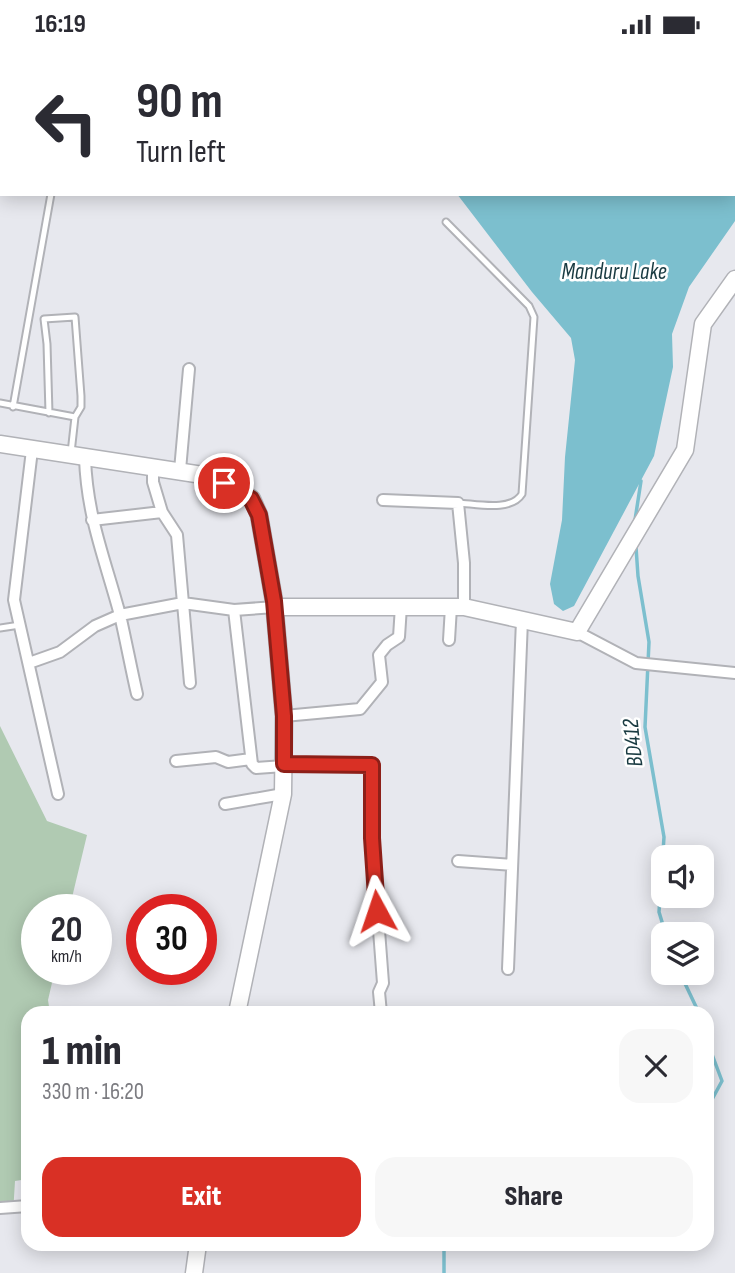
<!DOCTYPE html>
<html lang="en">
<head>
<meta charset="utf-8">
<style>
	body { margin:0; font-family:"Sofia Sans Condensed",sans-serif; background:#f7f7f7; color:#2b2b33; height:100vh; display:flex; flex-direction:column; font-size:26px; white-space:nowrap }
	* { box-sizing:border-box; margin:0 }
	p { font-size:23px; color:#7c7c81 }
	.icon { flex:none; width:38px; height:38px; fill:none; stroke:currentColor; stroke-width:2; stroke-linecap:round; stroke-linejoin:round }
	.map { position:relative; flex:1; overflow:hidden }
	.details { position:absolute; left:21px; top:957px; width:693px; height:245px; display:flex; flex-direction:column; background:#fff; border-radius:21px; box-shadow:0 4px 18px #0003 }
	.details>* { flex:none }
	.banner { position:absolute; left:0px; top:0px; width:735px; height:147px; box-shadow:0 4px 18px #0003; background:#fff; color:#2b2b33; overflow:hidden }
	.fabs { position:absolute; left:651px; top:796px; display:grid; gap:14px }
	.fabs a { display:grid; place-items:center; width:63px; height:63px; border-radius:14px; background:#fff; box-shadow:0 4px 18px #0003; font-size:35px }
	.speed { position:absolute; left:21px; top:845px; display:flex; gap:14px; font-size:35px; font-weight:700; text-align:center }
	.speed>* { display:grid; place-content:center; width:91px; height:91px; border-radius:50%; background:#fff; box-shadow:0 4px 18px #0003; line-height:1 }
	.speed small { font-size:18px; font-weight:400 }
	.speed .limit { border:10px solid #d22; background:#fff; color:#111 }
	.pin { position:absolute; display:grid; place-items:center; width:60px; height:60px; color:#fff; margin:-30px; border:4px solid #fff; border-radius:50%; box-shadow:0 2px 7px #0007 }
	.me { position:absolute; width:77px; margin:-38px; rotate:355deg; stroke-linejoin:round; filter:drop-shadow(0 0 5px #0008) }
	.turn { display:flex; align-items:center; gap:24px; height:147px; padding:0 21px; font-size:32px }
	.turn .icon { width:91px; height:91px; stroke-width:2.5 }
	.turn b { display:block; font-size:49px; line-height:60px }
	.round { display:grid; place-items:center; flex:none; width:74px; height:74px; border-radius:21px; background:#f7f7f7 }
	.head { display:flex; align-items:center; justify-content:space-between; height:119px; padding:0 21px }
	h1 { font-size:42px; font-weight:800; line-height:52px }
	.cta { display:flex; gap:14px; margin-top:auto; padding:14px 21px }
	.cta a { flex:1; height:80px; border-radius:21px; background:#d93025; color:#fff; font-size:28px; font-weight:800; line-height:80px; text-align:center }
	.cta a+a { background:#f7f7f7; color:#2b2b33 }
	.status { display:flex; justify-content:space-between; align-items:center; height:49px; padding:0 35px; background:#fff; direction:ltr }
	.status svg { height:19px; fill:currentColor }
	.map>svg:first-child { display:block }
	.green { fill:#b0cab2 }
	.water { fill:#7cbfce }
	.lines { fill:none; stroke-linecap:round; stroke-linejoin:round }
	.stream { stroke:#7cbfce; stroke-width:3.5 }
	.service-casing { stroke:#b1b2b7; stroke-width:9 }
	.minor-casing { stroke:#b1b2b7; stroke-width:14 }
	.secondary-casing { stroke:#b1b2b7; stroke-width:19 }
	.service { stroke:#fff; stroke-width:5 }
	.minor { stroke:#fff; stroke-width:10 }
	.secondary { stroke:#fff; stroke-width:16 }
	.route-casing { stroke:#8d1f18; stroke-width:18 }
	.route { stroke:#d93025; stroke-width:12 }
	.labels { text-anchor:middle; stroke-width:5; stroke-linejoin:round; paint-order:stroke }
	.water-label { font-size:23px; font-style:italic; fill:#1a3b42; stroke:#fff }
</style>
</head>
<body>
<div class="status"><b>16:19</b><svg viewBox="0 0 49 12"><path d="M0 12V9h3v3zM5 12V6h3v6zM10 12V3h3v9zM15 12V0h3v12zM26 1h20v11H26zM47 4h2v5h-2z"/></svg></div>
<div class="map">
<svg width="735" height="1224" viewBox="0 0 735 1224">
	<rect width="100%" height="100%" fill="#e7e8ee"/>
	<path class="green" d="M 0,677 L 47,772 L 87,786 L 69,861 L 37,861 L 37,920 L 55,921 L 48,951 L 50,964 L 28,964 L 28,1130 L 15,1132 L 13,1165 L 0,1165 Z"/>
	<path class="water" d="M 446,0 L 735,0 L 735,172 L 689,238 L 672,285 L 673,318 L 654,407 L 574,557 L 563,562 L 554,555 L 550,535 L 562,471 L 565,408 L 575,311 L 571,289 L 532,243 L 457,145 L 733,145 L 733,2 L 446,2 Z"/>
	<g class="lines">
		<path class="stream" d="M 635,471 L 641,432
			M 636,498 L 638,527 L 649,593 L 645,678 L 664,788 L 659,863 L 666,886
			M 680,924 L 699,964
			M 707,992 L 722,1032 L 709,1056 L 707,1057
			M 444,1224 L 444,1195"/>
		<g class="service-casing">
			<path id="service" d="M 0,37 L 2,37
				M 0,140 L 2,132
				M 446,173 L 529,257 L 534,268 L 522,445 C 511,463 477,455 458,454
				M 0,354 L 75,368 L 71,404
				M 13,358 L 51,145
				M 49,364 L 47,295 L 44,270 L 75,268 L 81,347 L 81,358 L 75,368
				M 0,579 L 20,576"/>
		</g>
		<g class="minor-casing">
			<path id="minor" d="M 32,401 L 14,551 L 58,745
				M 85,409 C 87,468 105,510 120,566 C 126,592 131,619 137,645
				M 153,417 L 153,433 L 162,463 L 177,486 L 190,634
				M 180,421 L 189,320
				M 383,451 L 458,454 L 464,514 L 464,558
				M 92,471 L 162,463
				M 234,561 L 252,715 L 256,719 L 284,717
				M 577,583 L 636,614 L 735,624
				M 449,591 L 451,558
				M 29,614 L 60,603 L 95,577 L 120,566 L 183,554 L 234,561 L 275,558
				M 284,667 L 360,660 L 382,633 L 379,606 L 387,596 L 399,588 L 401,557
				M 176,712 L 216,708 L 228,713 L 251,710
				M 284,715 L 372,716 L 372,789 L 383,934 L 379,943 L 381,964
				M 225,755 L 283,745
				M 458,812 L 512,816
				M 508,920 L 522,571
				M 0,1159 L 28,1157"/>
		</g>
		<g class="secondary-casing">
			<path id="secondary" d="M 0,395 L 209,427 L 238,440 L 252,450 L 259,466 L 274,552 L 284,667 L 283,745 L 237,964
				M 275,558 L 464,558 L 577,583 L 685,401 L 703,275 L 735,230
				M 194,1224 L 198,1195"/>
		</g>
		<use href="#service" class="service"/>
		<use href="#minor" class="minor"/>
		<use href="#secondary" class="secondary"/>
	</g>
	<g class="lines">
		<g class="route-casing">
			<path id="route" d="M 224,434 L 251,450 L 259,466 L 274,552 L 284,667 L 284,715 L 372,716 L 372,789 L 377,862"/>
		</g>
		<use href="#route" class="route"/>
	</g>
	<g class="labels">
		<g class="water-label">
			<text x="614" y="230">Manduru Lake</text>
			<text transform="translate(632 694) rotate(-96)" y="8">BD412</text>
		</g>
	</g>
</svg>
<div class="fabs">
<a><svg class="icon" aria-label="sound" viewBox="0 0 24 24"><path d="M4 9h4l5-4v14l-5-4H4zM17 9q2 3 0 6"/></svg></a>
<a><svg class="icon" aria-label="layers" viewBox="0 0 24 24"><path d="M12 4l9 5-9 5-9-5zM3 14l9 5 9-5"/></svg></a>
</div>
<div class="speed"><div>20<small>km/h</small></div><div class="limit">30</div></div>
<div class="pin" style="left:224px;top:434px;background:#d93025"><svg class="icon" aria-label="arrive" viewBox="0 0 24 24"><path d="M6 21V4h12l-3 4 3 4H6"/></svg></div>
<svg class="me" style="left:377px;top:862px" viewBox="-20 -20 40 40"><path d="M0-17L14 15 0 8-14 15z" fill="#d93025" stroke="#fff" stroke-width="4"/></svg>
<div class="banner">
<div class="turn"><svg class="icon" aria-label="left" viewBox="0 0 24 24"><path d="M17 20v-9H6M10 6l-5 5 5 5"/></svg><div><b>90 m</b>Turn left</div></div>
</div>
<section class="details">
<div class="head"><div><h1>1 min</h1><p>330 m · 16:20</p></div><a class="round"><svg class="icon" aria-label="close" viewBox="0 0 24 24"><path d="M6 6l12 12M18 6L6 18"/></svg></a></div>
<div class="cta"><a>Exit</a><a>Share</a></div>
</section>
</div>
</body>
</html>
